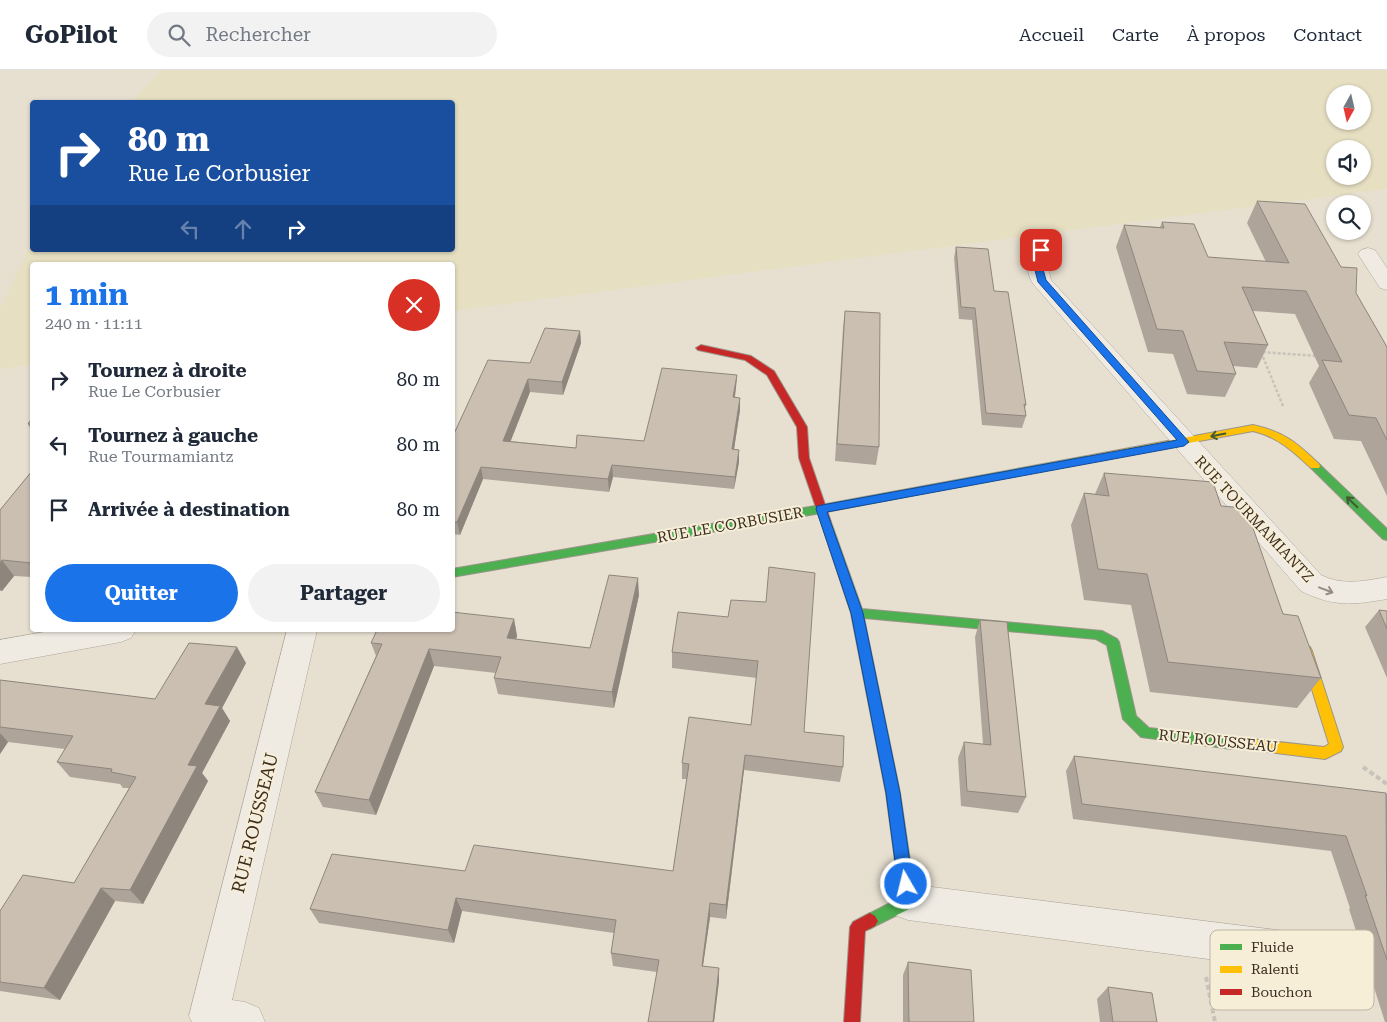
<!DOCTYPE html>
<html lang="fr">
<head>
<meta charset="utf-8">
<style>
	body { margin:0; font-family:"Roboto Serif",serif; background:#f2f2f3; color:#1f2937; height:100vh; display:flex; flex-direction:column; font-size:19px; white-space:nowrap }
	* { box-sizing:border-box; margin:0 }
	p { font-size:16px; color:#747a83 }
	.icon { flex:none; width:28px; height:28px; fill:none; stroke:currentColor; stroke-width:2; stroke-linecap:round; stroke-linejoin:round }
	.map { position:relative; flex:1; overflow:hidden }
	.panel { position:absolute; left:30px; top:192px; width:425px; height:370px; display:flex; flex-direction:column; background:#fff; border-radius:5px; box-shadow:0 1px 4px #0004 }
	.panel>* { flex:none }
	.banner { position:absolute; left:30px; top:30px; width:425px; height:152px; border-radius:5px; box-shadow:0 1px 4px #0004; background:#1a4fa0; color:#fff; overflow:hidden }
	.needle { width:32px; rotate:188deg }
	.tools { position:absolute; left:1326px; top:15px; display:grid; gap:10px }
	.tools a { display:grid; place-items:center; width:45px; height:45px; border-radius:50%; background:#fff; box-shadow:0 1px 4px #0004; font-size:25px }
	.pin { position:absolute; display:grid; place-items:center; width:42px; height:42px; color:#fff; margin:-21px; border-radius:10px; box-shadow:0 2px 8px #0006 }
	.me { position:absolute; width:55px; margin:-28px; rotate:352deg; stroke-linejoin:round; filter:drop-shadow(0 0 4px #0008) }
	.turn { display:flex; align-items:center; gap:18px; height:105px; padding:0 15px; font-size:22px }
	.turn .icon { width:65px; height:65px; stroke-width:2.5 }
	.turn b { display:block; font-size:35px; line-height:42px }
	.lanes { display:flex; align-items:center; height:48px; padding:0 15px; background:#0003; justify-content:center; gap:25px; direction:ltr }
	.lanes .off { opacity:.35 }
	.round { display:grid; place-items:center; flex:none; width:52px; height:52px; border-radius:26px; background:#f2f2f3 }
	.head { display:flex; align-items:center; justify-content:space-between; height:85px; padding:0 15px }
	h1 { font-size:30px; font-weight:700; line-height:38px; color:#1a73e8 }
	.action { display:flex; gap:10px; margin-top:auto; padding:10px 15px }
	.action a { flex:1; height:58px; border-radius:30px; background:#1a73e8; color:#fff; font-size:20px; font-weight:700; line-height:58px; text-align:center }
	.action a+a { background:#f2f2f3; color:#1f2937 }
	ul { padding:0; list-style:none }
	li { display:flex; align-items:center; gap:15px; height:65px; padding:0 15px }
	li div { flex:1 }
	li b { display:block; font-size:19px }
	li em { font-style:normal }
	header { display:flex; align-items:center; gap:30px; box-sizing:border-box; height:70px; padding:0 25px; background:#fff; border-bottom:1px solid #e0e1e3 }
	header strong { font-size:24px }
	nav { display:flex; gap:28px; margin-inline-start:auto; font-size:18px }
	.search { width:350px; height:45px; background:#f2f2f3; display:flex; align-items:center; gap:12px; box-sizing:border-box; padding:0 18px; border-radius:28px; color:#747a83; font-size:19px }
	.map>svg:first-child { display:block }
	.farmland { fill:#e6dfc2; fill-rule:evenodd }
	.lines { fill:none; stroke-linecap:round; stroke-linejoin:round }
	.street-casing { stroke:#ada599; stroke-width:1 }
	.fast-casing { stroke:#9c958a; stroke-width:2 }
	.slow-casing { stroke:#9c958a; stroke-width:2 }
	.jam-casing { stroke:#9c958a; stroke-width:2 }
	.path-far1 { stroke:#c8c2b9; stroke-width:2.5; stroke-dasharray:3 2; stroke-linecap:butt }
	.path { stroke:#c8c2b9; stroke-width:4; stroke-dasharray:5 3; stroke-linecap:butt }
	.street { fill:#efebe3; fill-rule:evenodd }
	.fast { fill:#4caf50; fill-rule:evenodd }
	.slow { fill:#ffc107; fill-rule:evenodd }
	.jam { fill:#c62828; fill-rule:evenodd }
	.wall { fill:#afa499 }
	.shaded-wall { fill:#8e867d }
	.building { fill:#cbbfb2; stroke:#8e867d }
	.oneway { stroke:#425b31 }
	.oneway2 { stroke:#968c82 }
	.route { fill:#1a73e8; stroke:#114b97 }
	.labels { text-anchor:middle; stroke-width:4; stroke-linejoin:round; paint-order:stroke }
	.street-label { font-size:15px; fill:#3d2e20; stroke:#f7eed8 }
	.near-street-label { font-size:18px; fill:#3d2e20; stroke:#f7eed8 }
	.key { fill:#f7eed8; stroke:#bfb4a1; stroke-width:1 }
	.key-label { font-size:14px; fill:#3d2e20 }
</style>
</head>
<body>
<header>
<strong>GoPilot</strong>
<div class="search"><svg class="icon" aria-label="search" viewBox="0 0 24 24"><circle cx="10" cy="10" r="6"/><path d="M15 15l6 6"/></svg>Rechercher</div>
<nav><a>Accueil</a><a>Carte</a><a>À propos</a><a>Contact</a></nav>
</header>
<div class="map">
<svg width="1387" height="952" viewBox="0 0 1387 952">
	<rect width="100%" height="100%" fill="#e7e0d1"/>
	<path class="farmland" d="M 0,0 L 1387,0 L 1387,119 L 453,241 L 452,195 L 32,195 L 32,295 L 0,299 L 0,238 L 32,172 L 32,180 L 452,180 L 452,32 L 131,32 L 162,1 ZM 1335,24 L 1362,24 L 1362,51 L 1335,51 ZM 1335,79 L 1362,79 L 1362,106 L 1335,106 Z"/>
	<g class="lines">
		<g class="street-casing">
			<path id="street" d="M 1041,174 L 1048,176 L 1051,180 L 1047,192 L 1051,210 L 1321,505 C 1343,516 1364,511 1387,507 L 1387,529 C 1353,535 1333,537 1301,521 L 1034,215 C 1025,203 1026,187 1034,176 Z
				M 1368,178 L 1375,180 L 1387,198 L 1387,220 L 1380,218 L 1358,184 L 1361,180 Z
				M 55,560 L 136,560 L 131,568 L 121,572 L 0,594 L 0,570 Z
				M 287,560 L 317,560 L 232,930 L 245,932 L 259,938 L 265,952 L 192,952 L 189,946 Z
				M 908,814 L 1285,861 L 1298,867 L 1304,880 L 1298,893 L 1285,899 L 908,850 L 895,845 L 890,832 L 895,819 Z"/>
		</g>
		<g class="fast-casing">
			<path id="fast" d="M 1087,386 L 1091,387 L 1092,389 L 1091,391 L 821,443 L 452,507 L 452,499 L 821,435 Z
				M 1315,392 L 1319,394 L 1387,459 L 1387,470 L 1383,469 L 1311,398 L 1310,396 Z
				M 826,448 L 831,452 L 862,539 L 1102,561 L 1117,569 L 1119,572 L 1136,646 L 1149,658 L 1232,667 L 1237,669 L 1239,673 L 1237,677 L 1232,679 L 1141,667 L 1123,649 L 1107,575 L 1096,569 L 864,548 L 900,723 L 916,832 L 913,837 L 875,856 L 870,859 L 865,856 L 862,851 L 865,846 L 900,828 L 886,723 L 851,543 L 821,452 Z"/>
		</g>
		<g class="slow-casing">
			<path id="slow" d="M 1253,355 C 1284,362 1296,372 1319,394 L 1320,396 L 1319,398 L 1311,398 C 1293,381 1278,367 1253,361 L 1087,392 L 1082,389 L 1087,386 Z
				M 1306,576 L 1310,577 L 1312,581 L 1343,677 L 1341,681 L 1325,689 L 1227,677 L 1225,673 L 1227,669 L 1232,667 L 1324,677 L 1329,674 L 1300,581 L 1302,577 Z"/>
		</g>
		<g class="jam-casing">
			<path id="jam" d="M 701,275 L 751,286 L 774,301 L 807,357 L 809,388 L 831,452 L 830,455 L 826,456 L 821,452 L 799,388 L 797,357 L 767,305 L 745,290 L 698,280 L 696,278 Z
				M 870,843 L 875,846 L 878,851 L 875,856 L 865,861 L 860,952 L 844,952 L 850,857 L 853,852 Z"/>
		</g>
		<path class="path-far1" d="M 1283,336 L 1261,282 L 1317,286"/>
		<path class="path" d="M 1363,697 L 1387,714
			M 1206,907 L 1215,952"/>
		<use href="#street" class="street"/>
		<use href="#fast" class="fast"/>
		<use href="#slow" class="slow"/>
		<use href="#jam" class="jam"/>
	</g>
	<path class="wall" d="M 1257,131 L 1356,223 L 1387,277 L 1387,426 L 1361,371 L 1334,369 L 1309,313 L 1319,296 L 1295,244 L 1253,241 L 1268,275 L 1257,298 L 1233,296 L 1236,304 L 1225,327 L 1187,324 L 1173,284 L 1148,282 L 1116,177 L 1124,155 L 1160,157 L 1162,152 L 1208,187 L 1266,192 L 1247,153 Z
		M 956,177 L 994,221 L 1026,335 L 1025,338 L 1026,346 L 1022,358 L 982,355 L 972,250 L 959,249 L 954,188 Z
		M 845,241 L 879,377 L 876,395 L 835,391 L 843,258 Z
		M 580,261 L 581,273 L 563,325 L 530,322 L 510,371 L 576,378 L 644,371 L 737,305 L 736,317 L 735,327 L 740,328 L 740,340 L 734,379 L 739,380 L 739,392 L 734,419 L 613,407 L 609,422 L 483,409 L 460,465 L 452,464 L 452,368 L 530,293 Z
		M 32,348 L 32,362 L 28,354 Z
		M 32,401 L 32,507 L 14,506 L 2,521 L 0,521 L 0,440 Z
		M 1104,403 L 1221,436 L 1321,608 L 1297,638 L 1150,622 L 1131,535 L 1084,530 L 1071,455 L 1084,423 L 1095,424 Z
		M 639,525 L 614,638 L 498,624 L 494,608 L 496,603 L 434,596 L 376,745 L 323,737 L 315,722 L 376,586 L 371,573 L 514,549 L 517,566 L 516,569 L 590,578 Z
		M 731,530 L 804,662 L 843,697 L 840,712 L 744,700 L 726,849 L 710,847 L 703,896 L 719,911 L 714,952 L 648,952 L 657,902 L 613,896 L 611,883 L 614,863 L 462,841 L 454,873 L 319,853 L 310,839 L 465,801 L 673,801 L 687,709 L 682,709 L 682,693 L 751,655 L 757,608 L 672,598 L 672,582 L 728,547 Z
		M 1379,540 L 1387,541 L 1387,608 L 1365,557 Z
		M 980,550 L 1026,727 L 1018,743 L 961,736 L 958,688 L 964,672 L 983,674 L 975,567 Z
		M 246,593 L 222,638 L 230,651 L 202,703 L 208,711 L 143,834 L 115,831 L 60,930 L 0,921 L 0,841 L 74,813 L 129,718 L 123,718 L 120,714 L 70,707 L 57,692 L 65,679 L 8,672 L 0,684 L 0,610 L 155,629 Z
		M 1074,686 L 1387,724 L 1387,952 L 1385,952 L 1349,839 L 1350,838 L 1331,781 L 1073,749 L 1066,701 Z
		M 908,892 L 974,952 L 903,952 L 903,905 Z
		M 1108,917 L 1157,952 L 1100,952 L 1097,929 Z"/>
	<path class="shaded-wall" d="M 580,261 L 581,273 L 563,325 L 562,312 Z
		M 737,305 L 736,317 L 733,340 L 733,327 Z
		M 528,309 L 530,322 L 506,383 L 503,371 Z
		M 740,328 L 740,340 L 732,392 L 732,379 Z
		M 739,380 L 739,392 L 734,419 L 735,407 Z
		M 612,395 L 613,407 L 609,422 L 608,409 Z
		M 481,397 L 483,409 L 460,465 L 457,452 Z
		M 2,490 L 14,506 L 2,521 L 0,519 L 0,493 Z
		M 638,508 L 639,525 L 614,638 L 612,622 Z
		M 514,549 L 517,566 L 511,585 L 507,568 Z
		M 237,577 L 246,593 L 222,638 L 230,651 L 202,703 L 208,711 L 143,834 L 130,820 L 188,695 L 205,634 Z
		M 429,579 L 434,596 L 376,745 L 369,730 Z
		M 0,663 L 8,672 L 0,684 Z
		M 745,685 L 744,700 L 726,849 L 726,835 Z
		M 101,818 L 115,831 L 60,930 L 44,918 Z
		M 456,828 L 462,841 L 454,873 L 448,860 Z
		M 710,833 L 710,847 L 701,909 L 702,896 Z
		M 719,898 L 719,911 L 714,952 L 713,952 Z"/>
	<path class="building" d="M 1257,131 L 1305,134 L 1341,197 L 1357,198 L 1356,223 L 1387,277 L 1387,370 L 1376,348 L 1349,345 L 1322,290 L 1342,292 L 1306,221 L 1242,217 L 1268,275 L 1224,272 L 1236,304 L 1197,301 L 1183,261 L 1157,259 L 1124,155 L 1164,158 L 1162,152 L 1194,154 L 1208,187 L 1289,193 Z
		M 956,177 L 988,179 L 994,221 L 1008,222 L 1026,335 L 1024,334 L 1026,346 L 986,343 L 975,238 L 961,237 Z
		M 845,241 L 880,243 L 879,377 L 837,374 Z
		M 545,258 L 580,261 L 562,312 L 528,309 L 503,371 L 576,378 L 577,365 L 644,371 L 662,298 L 737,305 L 733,327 L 740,328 L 732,379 L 739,380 L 735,407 L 612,395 L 608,409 L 481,397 L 457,452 L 452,452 L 452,368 L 488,290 L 530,293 Z
		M 32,348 L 32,354 L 28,354 Z
		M 32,401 L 32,493 L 2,490 L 0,493 L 0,440 Z
		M 1104,403 L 1213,412 L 1221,436 L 1246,438 L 1283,544 L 1298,546 L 1321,608 L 1168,592 L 1147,504 L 1098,499 L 1084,423 L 1109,426 Z
		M 769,497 L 815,503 L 804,662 L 844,666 L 843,697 L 745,685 L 726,835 L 710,833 L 702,896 L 719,898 L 713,952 L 648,952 L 659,890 L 611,883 L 616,850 L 456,828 L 448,860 L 310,839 L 332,784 L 465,801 L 474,775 L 673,801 L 689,694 L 682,693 L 689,647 L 751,655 L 758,591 L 672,582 L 678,542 L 728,547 L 731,530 L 766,532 Z
		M 609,505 L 638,508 L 612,622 L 494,608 L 501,587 L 429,579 L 369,730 L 315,722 L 382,574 L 371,573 L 377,560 L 452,560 L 452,542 L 514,549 L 507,568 L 590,578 Z
		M 1379,540 L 1387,541 L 1387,559 Z
		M 980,550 L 1007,552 L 1026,727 L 967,721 L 964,672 L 991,675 Z
		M 189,573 L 237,577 L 205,634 L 220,636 L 188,695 L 197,696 L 130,820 L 101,818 L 44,918 L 0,912 L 0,841 L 23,805 L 74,813 L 136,707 L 111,702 L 112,699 L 57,692 L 73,666 L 0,657 L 0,610 L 155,629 Z
		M 1074,686 L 1386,723 L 1387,890 L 1365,825 L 1367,826 L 1346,766 L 1082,734 Z
		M 908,892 L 971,900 L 974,952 L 909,952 Z
		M 1108,917 L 1152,923 L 1157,952 L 1113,952 Z"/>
	<defs><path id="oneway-shaft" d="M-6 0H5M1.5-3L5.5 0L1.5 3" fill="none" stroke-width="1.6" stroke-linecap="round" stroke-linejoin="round" transform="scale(1.25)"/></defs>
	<g class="oneway">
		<use href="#oneway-shaft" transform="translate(1218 365) rotate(169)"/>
		<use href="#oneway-shaft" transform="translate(1352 432) rotate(-136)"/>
	</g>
	<use class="oneway2" href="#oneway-shaft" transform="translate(1326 520) rotate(21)"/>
	<path class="route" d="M 1038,178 L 1045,180 L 1041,192 L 1046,210 L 1189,372 L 1184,376 L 827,442 L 863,543 L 900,723 L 913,814 L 911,819 L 906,821 L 900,819 L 898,814 L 886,723 L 851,543 L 816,439 L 817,436 L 1177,370 L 1038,212 L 1033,192 Z"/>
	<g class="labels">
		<g class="street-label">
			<text transform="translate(1254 449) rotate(47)" y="5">RUE TOURMAMIANTZ</text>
			<text transform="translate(730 455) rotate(-10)" y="5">RUE LE CORBUSIER</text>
			<text transform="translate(1218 671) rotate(6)" y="5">RUE ROUSSEAU</text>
		</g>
		<g class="near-street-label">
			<text transform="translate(255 753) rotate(-76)" y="6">RUE ROUSSEAU</text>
		</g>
	</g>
	<rect x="1210" y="860" width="164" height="80" rx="8" class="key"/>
	<rect x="1220" y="874" width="22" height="6" fill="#4caf50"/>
	<rect x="1220" y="896" width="22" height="7" fill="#ffc107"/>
	<rect x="1220" y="919" width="22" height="6" fill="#c62828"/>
	<g class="key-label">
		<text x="1251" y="882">Fluide</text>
		<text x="1251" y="904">Ralenti</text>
		<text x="1251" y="927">Bouchon</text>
	</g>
</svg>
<div class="tools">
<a><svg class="needle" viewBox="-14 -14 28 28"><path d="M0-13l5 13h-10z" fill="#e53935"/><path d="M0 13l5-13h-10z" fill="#747a83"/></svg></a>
<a><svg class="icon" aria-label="sound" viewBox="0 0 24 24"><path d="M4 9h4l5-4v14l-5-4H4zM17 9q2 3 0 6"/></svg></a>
<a><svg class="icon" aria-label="search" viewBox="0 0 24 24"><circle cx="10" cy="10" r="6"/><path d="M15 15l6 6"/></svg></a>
</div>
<div class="pin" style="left:1041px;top:180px;background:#d93025"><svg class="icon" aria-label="arrive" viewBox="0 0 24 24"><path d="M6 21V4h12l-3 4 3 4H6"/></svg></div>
<svg class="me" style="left:906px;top:814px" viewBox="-20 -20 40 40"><circle r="17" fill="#1a73e8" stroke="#fff" stroke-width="3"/><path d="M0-11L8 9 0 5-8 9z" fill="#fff"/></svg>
<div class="banner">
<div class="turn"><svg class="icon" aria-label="right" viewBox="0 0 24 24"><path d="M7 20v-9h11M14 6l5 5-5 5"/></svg><div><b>80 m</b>Rue Le Corbusier</div></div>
<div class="lanes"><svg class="icon off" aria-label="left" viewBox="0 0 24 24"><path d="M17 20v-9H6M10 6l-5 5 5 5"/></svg><svg class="icon off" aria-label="ahead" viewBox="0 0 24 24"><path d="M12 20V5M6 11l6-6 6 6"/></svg><svg class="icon" aria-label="right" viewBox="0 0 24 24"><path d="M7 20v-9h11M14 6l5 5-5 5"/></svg></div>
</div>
<section class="panel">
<div class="head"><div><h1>1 min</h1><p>240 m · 11:11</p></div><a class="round" style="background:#d93025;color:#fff"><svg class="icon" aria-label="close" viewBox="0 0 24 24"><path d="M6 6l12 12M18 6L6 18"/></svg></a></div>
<ul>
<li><svg class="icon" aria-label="right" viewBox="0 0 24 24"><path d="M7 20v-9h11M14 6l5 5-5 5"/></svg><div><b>Tournez à droite</b><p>Rue Le Corbusier</p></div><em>80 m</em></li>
<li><svg class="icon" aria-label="left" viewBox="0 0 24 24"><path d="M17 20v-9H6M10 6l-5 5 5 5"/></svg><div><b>Tournez à gauche</b><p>Rue Tourmamiantz</p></div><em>80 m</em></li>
<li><svg class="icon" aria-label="arrive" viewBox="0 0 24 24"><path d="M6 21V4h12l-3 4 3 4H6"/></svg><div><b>Arrivée à destination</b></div><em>80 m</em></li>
</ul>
<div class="action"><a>Quitter</a><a>Partager</a></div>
</section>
</div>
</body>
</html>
